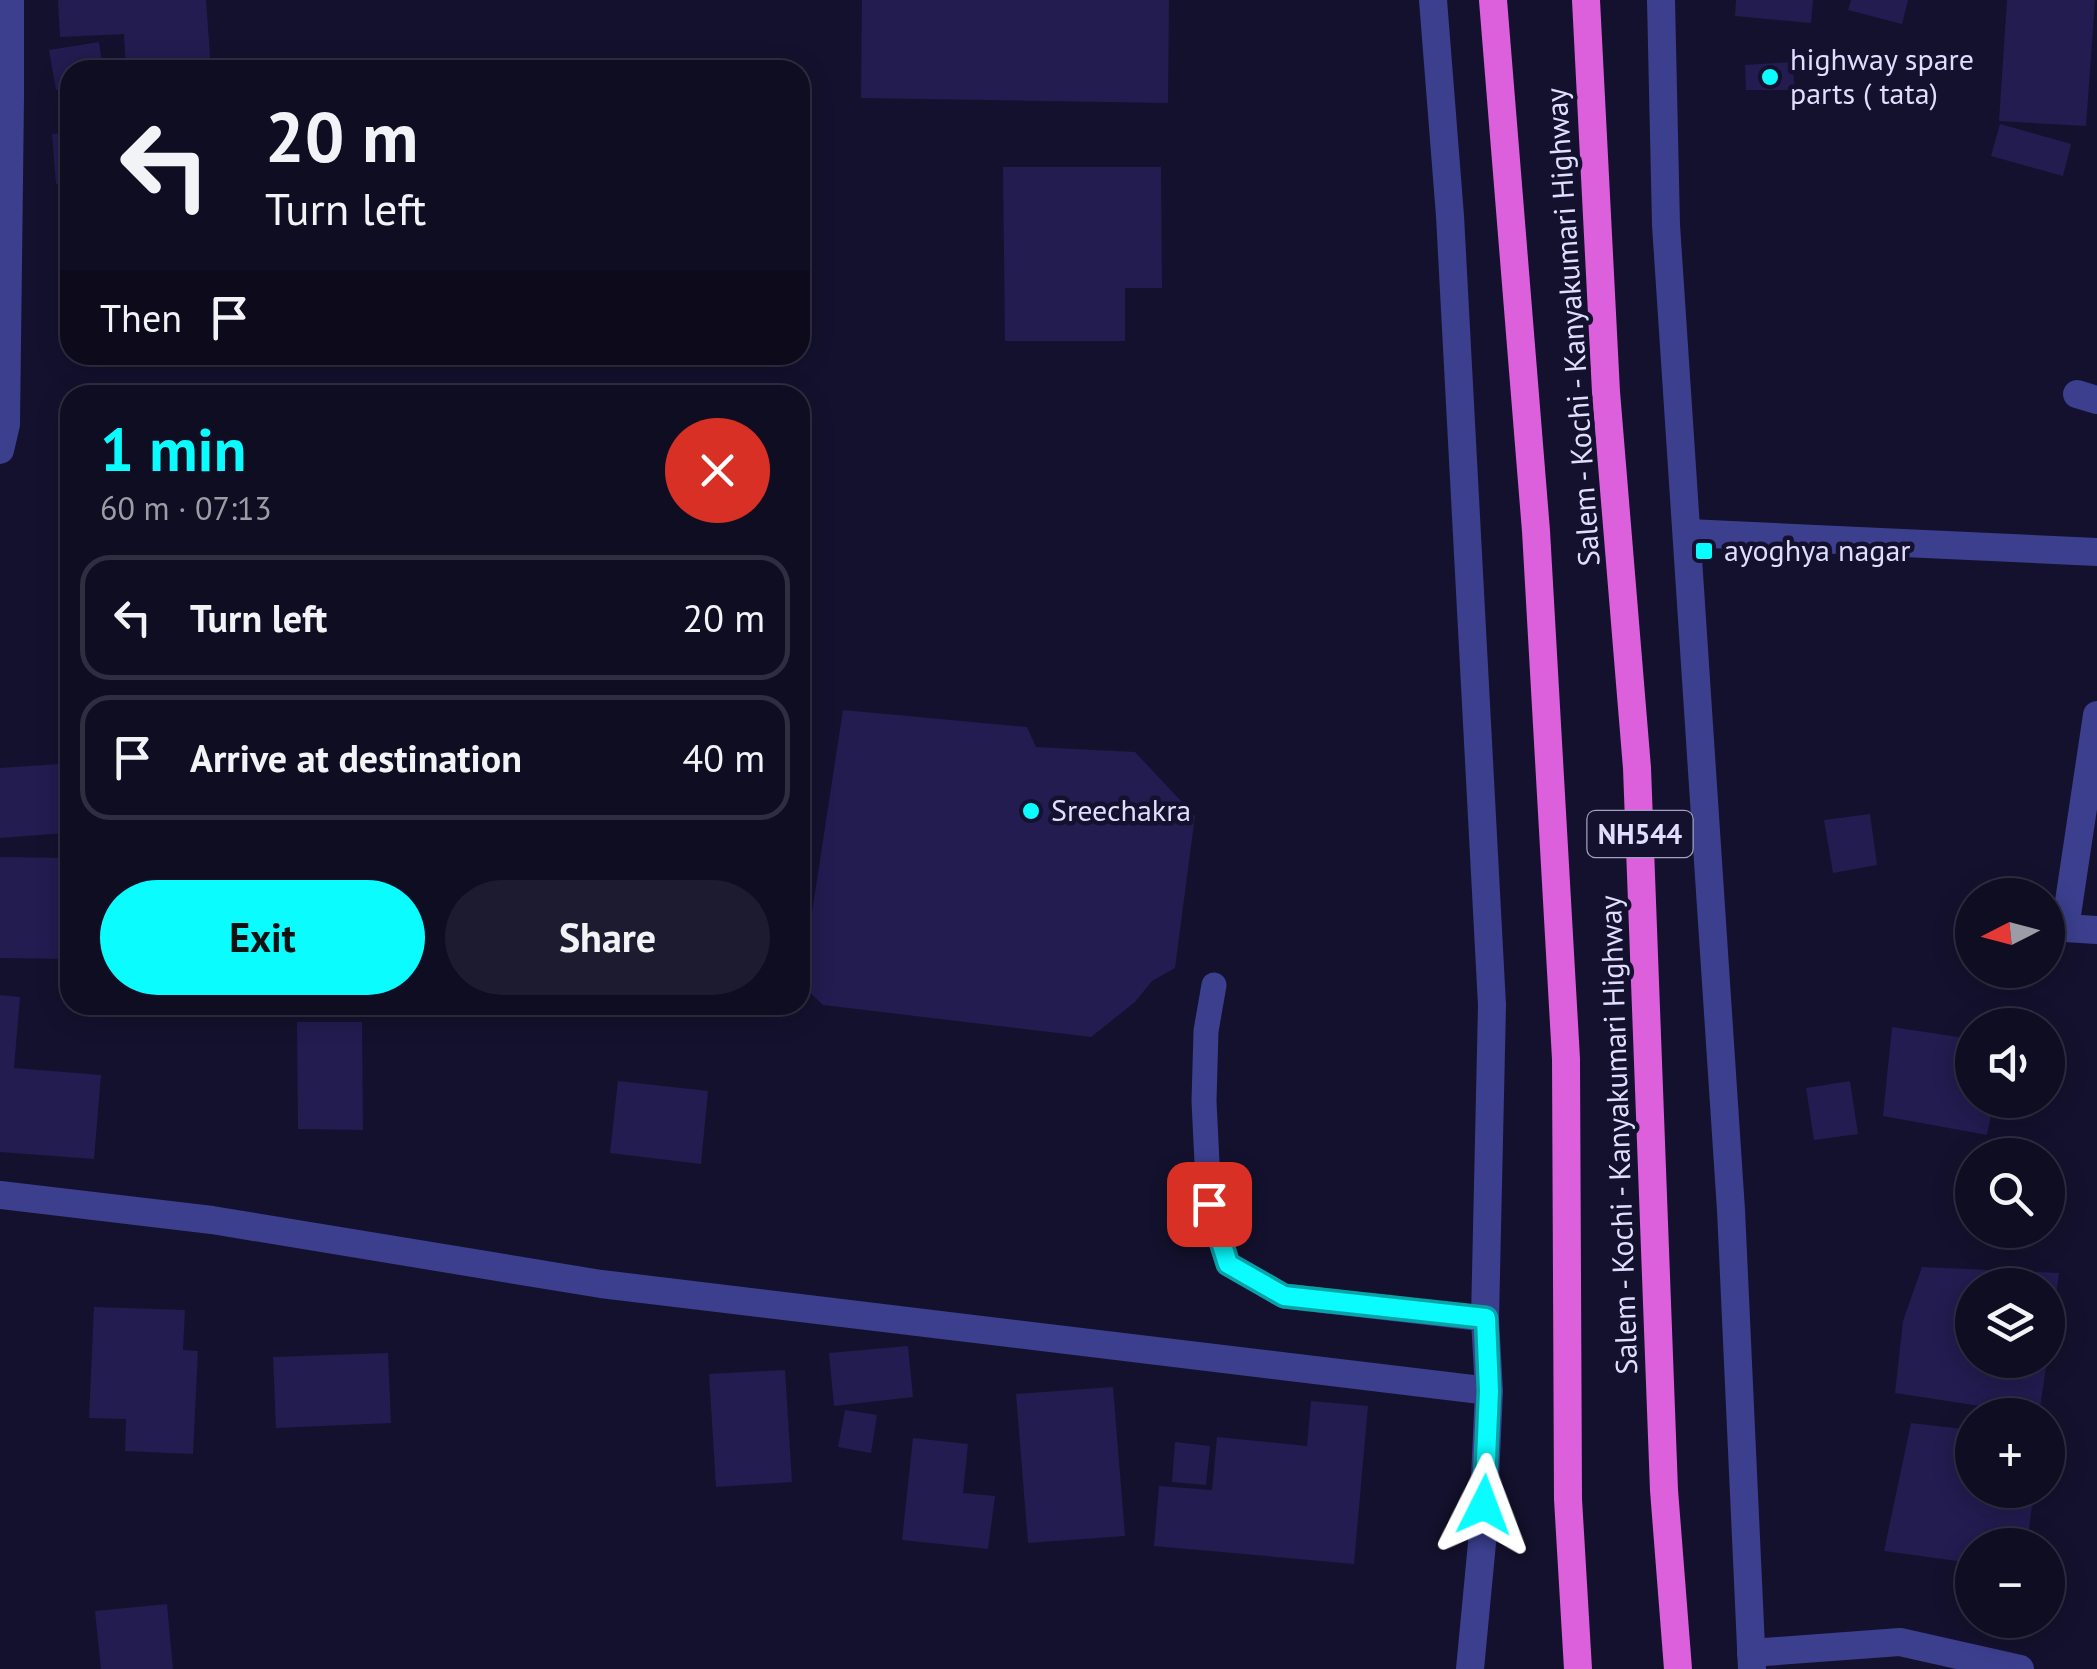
<!DOCTYPE html>
<html lang="en">
<head>
<meta charset="utf-8">
<style>
	body { margin:0; font-family:"PT Sans",sans-serif; background:#1d1b2f; color:#f1f3f6; height:100vh; display:flex; flex-direction:column; font-size:38px; white-space:nowrap }
	* { box-sizing:border-box; margin:0 }
	p { font-size:32px; color:#9b9ca5 }
	.icon { flex:none; width:55px; height:55px; fill:none; stroke:currentColor; stroke-width:2; stroke-linecap:round; stroke-linejoin:round }
	.map { position:relative; flex:1; overflow:hidden }
	.side { position:absolute; left:60px; top:385px; width:750px; height:630px; display:flex; flex-direction:column; background:#0f0d22; border-radius:30px; box-shadow:0 5px 25px #0003,0 0 0 2px #2f2d40 }
	.side>* { flex:none }
	.hud { position:absolute; left:60px; top:60px; width:750px; height:305px; border-radius:30px; box-shadow:0 5px 25px #0003,0 0 0 2px #2f2d40; background:#0f0d22; color:#f1f3f6; overflow:hidden }
	.needle { width:65px; rotate:264deg }
	.buttons { position:absolute; left:1955px; top:878px; display:grid; gap:20px }
	.buttons a { display:grid; place-items:center; width:110px; height:110px; border-radius:50%; background:#0f0d22; box-shadow:0 5px 25px #0003,0 0 0 2px #2f2d40; font-size:50px }
	.pin { position:absolute; display:grid; place-items:center; width:85px; height:85px; color:#fff; margin:-42px; border-radius:20px; box-shadow:0 5px 15px #0006 }
	.me { position:absolute; width:110px; margin:-55px; rotate:3deg; stroke-linejoin:round; filter:drop-shadow(0 0 8px #0008) }
	.turn { display:flex; align-items:center; gap:35px; height:210px; padding:0 40px; font-size:45px }
	.turn .icon { width:130px; height:130px; stroke-width:2.5 }
	.turn b { display:block; font-size:70px; line-height:85px }
	.then { display:flex; align-items:center; height:95px; padding:0 40px; background:#0003; gap:20px; font-size:38px }
	.round { display:grid; place-items:center; flex:none; width:105px; height:105px; border-radius:52px; background:#1d1b2f }
	.summary { display:flex; align-items:center; justify-content:space-between; height:170px; padding:0 40px }
	h1 { font-size:60px; font-weight:700; line-height:75px; color:#0afcff }
	.action { display:flex; gap:20px; margin-top:auto; padding:20px 40px }
	.action a { flex:1; height:115px; border-radius:60px; background:#0afcff; color:#111; font-size:40px; font-weight:700; line-height:115px; text-align:center }
	.action a+a { background:#1d1b2f; color:#f1f3f6 }
	ul { padding:0; list-style:none }
	li { display:flex; align-items:center; gap:30px; height:125px; margin:0 20px 15px; padding:0 20px; border:5px solid #2f2d40; border-radius:30px }
	li div { flex:1 }
	li b { display:block; font-size:38px }
	li em { font-style:normal }
	.map>svg:first-child { display:block }
	.building { fill:#221c50 }
	.lines { fill:none; stroke-linecap:round; stroke-linejoin:round }
	.service { stroke:#3b3f8e; stroke-width:25 }
	.minor { stroke:#3b3f8e; stroke-width:28 }
	.tertiary { stroke:#3b3f8e; stroke-width:28 }
	.trunk { stroke:#dc5fdb; stroke-width:28 }
	.route-casing { stroke:#06a4a6; stroke-width:25 }
	.route { stroke:#0afcff; stroke-width:18 }
	.poi-dot { fill:#0afcff; stroke:#14112e; stroke-width:4 }
	.labels { text-anchor:middle; stroke-width:9; stroke-linejoin:round; paint-order:stroke }
	.shield { fill:#14112e; stroke:#a2a0c0; stroke-width:2.5 }
	.shield-label { font-size:28px; font-weight:bold; fill:#dfdeff }
	.poi-label { font-size:30px; fill:#dfdeff; stroke:#14112e; text-anchor:start }
	.street-label { font-size:30px; fill:#dfdeff; stroke:#14112e }
</style>
</head>
<body>
<div class="map">
<svg width="2097" height="1669" viewBox="0 0 2097 1669">
	<rect width="100%" height="100%" fill="#14112e"/>
	<path class="building" d="M 58,0 L 206,0 L 211,70 L 126,70 L 124,34 L 60,37 Z
		M 862,0 L 1169,0 L 1168,103 L 861,98 Z
		M 1736,0 L 1813,0 L 1811,23 L 1735,16 Z
		M 1851,0 L 1908,0 L 1902,24 L 1848,10 Z
		M 2007,0 L 2095,0 L 2086,126 L 1999,121 Z
		M 99,42 L 103,70 L 70,70 L 70,88 L 56,90 L 49,50 Z
		M 1792,62 L 1795,90 L 1746,90 L 1745,65 Z
		M 2000,124 L 2071,144 L 2063,176 L 1991,156 Z
		M 70,132 L 70,182 L 56,184 L 52,134 Z
		M 1003,167 L 1161,167 L 1162,288 L 1125,288 L 1125,341 L 1005,341 Z
		M 843,710 L 1027,727 L 1036,747 L 1135,752 L 1195,816 L 1175,968 L 1152,981 L 1135,1002 L 1091,1037 L 823,1005 L 801,984 Z
		M 60,764 L 65,833 L 0,838 L 0,768 Z
		M 1870,814 L 1877,865 L 1833,873 L 1824,820 Z
		M 0,857 L 70,858 L 70,959 L 0,958 Z
		M 0,995 L 20,997 L 14,1068 L 101,1075 L 94,1159 L 0,1152 Z
		M 297,1022 L 362,1022 L 363,1130 L 298,1129 Z
		M 1892,1027 L 1972,1039 L 1972,1100 L 1994,1100 L 1987,1135 L 1883,1116 Z
		M 618,1081 L 708,1091 L 701,1164 L 610,1153 Z
		M 1850,1081 L 1858,1134 L 1814,1140 L 1806,1088 Z
		M 1922,1267 L 2059,1273 L 2050,1340 L 2048,1285 L 1972,1285 L 1972,1360 L 2047,1360 L 2039,1415 L 1895,1393 L 1903,1321 Z
		M 94,1307 L 185,1310 L 183,1350 L 198,1351 L 193,1454 L 125,1451 L 126,1419 L 89,1418 Z
		M 908,1346 L 913,1397 L 834,1406 L 829,1353 Z
		M 388,1353 L 391,1423 L 276,1428 L 273,1357 Z
		M 785,1370 L 792,1482 L 716,1487 L 709,1374 Z
		M 1113,1387 L 1125,1536 L 1028,1543 L 1016,1394 Z
		M 1311,1401 L 1368,1406 L 1354,1564 L 1154,1546 L 1159,1486 L 1212,1490 L 1217,1437 L 1307,1446 Z
		M 845,1410 L 877,1415 L 871,1453 L 838,1447 Z
		M 1911,1423 L 1972,1430 L 1972,1490 L 2034,1490 L 2027,1545 L 1972,1545 L 1972,1563 L 1884,1551 Z
		M 913,1438 L 968,1444 L 963,1493 L 995,1496 L 988,1549 L 902,1540 Z
		M 1175,1442 L 1210,1446 L 1206,1485 L 1172,1482 Z
		M 167,1604 L 173,1669 L 101,1669 L 95,1611 Z"/>
	<g class="lines">
		<path class="service" d="M 1214,985 L 1206,1031 L 1204,1101 L 1209,1204 L 1228,1264 L 1284,1296 L 1485,1319"/>
		<path class="minor" d="M 10,0 L 10,98
			M 0,99 L 10,98 L 6,424 L 0,450
			M 2077,394 L 2097,400
			M 1688,533 L 2097,552
			M 2097,715 L 2065,928 L 2097,930
			M 0,1195 L 212,1220 L 601,1284 L 1489,1391
			M 1751,1653 L 1900,1642 L 2020,1669"/>
		<path class="tertiary" d="M 1433,0 L 1450,216 L 1492,1005 L 1485,1319 L 1489,1391 L 1482,1543 L 1470,1669
			M 1661,0 L 1666,225 L 1731,1210 L 1752,1669"/>
		<path class="trunk" d="M 1493,0 L 1536,531 L 1566,1059 L 1568,1499 L 1578,1669
			M 1586,0 L 1606,392 L 1637,768 L 1664,1490 L 1678,1669"/>
	</g>
	<g class="lines">
		<g class="route-casing">
			<path id="route" d="M 1209,1204 L 1228,1264 L 1284,1296 L 1486,1318 L 1489,1391 L 1484,1505"/>
		</g>
		<use href="#route" class="route"/>
	</g>
	<g class="poi-dot">
		<circle cx="1770" cy="77" r="10"/>
		<rect x="1694" y="541" width="20" height="20" rx="5"/>
		<circle cx="1031" cy="811" r="10"/>
	</g>
	<g class="labels">
		<rect class="shield" x="1587.5" y="811" width="105" height="46" rx="8"/>
		<g class="shield-label">
			<text x="1640" y="844">NH544</text>
		</g>
		<g class="poi-label">
			<text x="1790" y="70">highway spare<tspan x="1790" dy="34">parts ( tata)</tspan></text>
			<text x="1724" y="561">ayoghya nagar</text>
			<text x="1051" y="821">Sreechakra</text>
		</g>
		<g class="street-label">
			<text transform="translate(1573 327) rotate(-94)" y="10">Salem - Kochi - Kanyakumari Highway</text>
			<text transform="translate(1619 1135) rotate(-92)" y="10">Salem - Kochi - Kanyakumari Highway</text>
		</g>
	</g>
</svg>
<div class="buttons">
<a><svg class="needle" viewBox="-14 -14 28 28"><path d="M0-13l5 13h-10z" fill="#e53935"/><path d="M0 13l5-13h-10z" fill="#9b9ca5"/></svg></a>
<a><svg class="icon" aria-label="sound" viewBox="0 0 24 24"><path d="M4 9h4l5-4v14l-5-4H4zM17 9q2 3 0 6"/></svg></a>
<a><svg class="icon" aria-label="search" viewBox="0 0 24 24"><circle cx="10" cy="10" r="6"/><path d="M15 15l6 6"/></svg></a>
<a><svg class="icon" aria-label="layers" viewBox="0 0 24 24"><path d="M12 4l9 5-9 5-9-5zM3 14l9 5 9-5"/></svg></a>
<a>+</a>
<a>−</a>
</div>
<div class="pin" style="left:1209px;top:1204px;background:#d93025"><svg class="icon" aria-label="arrive" viewBox="0 0 24 24"><path d="M6 21V4h12l-3 4 3 4H6"/></svg></div>
<svg class="me" style="left:1484px;top:1505px" viewBox="-20 -20 40 40"><path d="M0-17L14 15 0 8-14 15z" fill="#0afcff" stroke="#fff" stroke-width="4"/></svg>
<div class="hud">
<div class="turn"><svg class="icon" aria-label="left" viewBox="0 0 24 24"><path d="M17 20v-9H6M10 6l-5 5 5 5"/></svg><div><b>20 m</b>Turn left</div></div>
<div class="then">Then<svg class="icon" aria-label="arrive" viewBox="0 0 24 24"><path d="M6 21V4h12l-3 4 3 4H6"/></svg></div>
</div>
<section class="side">
<div class="summary"><div><h1>1 min</h1><p>60 m · 07:13</p></div><a class="round" style="background:#d93025;color:#fff"><svg class="icon" aria-label="close" viewBox="0 0 24 24"><path d="M6 6l12 12M18 6L6 18"/></svg></a></div>
<ul>
<li><svg class="icon" aria-label="left" viewBox="0 0 24 24"><path d="M17 20v-9H6M10 6l-5 5 5 5"/></svg><div><b>Turn left</b></div><em>20 m</em></li>
<li><svg class="icon" aria-label="arrive" viewBox="0 0 24 24"><path d="M6 21V4h12l-3 4 3 4H6"/></svg><div><b>Arrive at destination</b></div><em>40 m</em></li>
</ul>
<div class="action"><a>Exit</a><a>Share</a></div>
</section>
</div>
</body>
</html>
